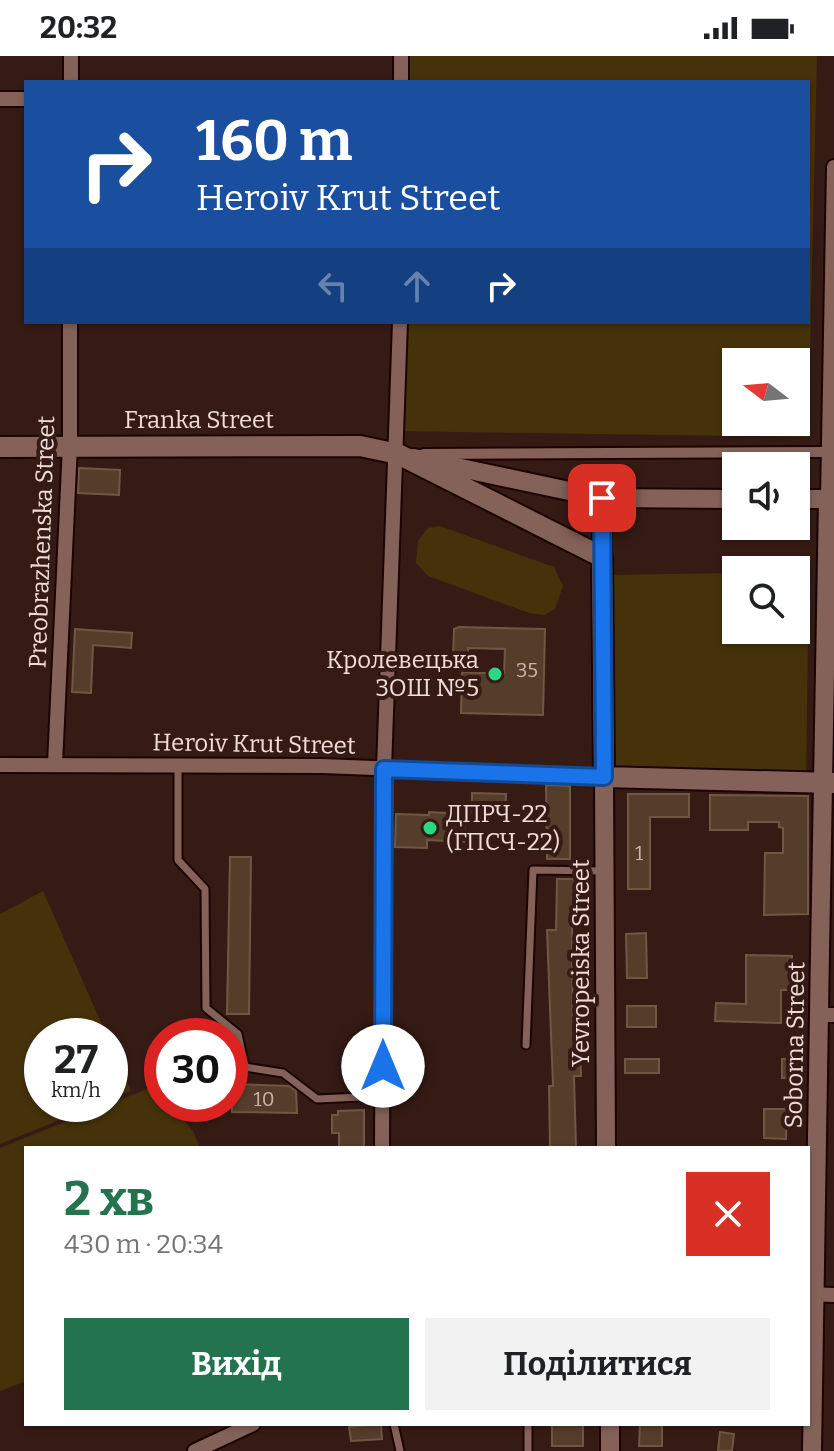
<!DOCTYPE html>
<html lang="uk">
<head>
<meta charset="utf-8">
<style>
	body { margin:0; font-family:Bitter,serif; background:#f2f2f2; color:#202124; height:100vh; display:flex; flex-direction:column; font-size:30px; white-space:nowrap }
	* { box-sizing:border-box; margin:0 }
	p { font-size:26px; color:#757577 }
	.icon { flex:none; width:44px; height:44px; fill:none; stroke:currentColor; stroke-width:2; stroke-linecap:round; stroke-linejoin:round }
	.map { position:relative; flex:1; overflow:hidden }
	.details { position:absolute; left:24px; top:1090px; width:786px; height:280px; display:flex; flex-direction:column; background:#fff; border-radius:0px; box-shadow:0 2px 6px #0004 }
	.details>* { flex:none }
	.hud { position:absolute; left:24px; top:24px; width:786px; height:244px; border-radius:0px; box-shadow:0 2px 6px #0004; background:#1a4fa0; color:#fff; overflow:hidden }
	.needle { width:52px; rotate:286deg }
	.tools { position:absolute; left:722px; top:292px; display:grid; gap:16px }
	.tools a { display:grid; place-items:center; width:88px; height:88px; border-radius:0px; background:#fff; box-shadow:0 2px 6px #0004; font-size:40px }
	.speed { position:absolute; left:24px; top:962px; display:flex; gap:16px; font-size:40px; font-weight:700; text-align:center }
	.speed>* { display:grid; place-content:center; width:104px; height:104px; border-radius:50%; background:#fff; box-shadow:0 2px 6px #0004; line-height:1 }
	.speed small { font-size:20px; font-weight:400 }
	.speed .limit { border:12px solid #d22; background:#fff; color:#111 }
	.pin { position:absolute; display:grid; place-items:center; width:68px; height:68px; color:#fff; margin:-34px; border-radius:16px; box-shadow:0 4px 12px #0006 }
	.me { position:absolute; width:88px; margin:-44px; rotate:0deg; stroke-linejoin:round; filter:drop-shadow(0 0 6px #0008) }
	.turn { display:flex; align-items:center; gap:28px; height:168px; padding:0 40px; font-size:36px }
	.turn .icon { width:104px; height:104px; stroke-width:2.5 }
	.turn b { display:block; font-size:56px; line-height:68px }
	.lanes { display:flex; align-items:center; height:76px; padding:0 40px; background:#0003; justify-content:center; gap:40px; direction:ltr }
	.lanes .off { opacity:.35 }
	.round { display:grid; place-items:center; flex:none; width:84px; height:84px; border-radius:0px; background:#f2f2f2 }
	.overview { display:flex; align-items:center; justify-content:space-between; height:136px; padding:0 40px }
	h1 { font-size:48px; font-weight:700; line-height:60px; color:#24734f }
	.action { display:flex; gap:16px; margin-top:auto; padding:16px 40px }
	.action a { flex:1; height:92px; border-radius:0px; background:#24734f; color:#fff; font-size:32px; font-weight:700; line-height:92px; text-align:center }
	.action a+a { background:#f2f2f2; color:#202124 }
	.status { display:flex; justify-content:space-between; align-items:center; height:56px; padding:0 40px; background:#fff; direction:ltr }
	.status svg { height:22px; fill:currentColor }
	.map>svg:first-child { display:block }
	.green { fill:#45320b; fill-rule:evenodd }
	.building { fill:#563d2b; stroke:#715743; stroke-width:2 }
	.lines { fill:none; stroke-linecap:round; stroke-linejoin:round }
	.service-casing { stroke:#1c0402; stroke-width:11 }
	.pedestrian-casing { stroke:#1c0402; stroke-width:14 }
	.minor-casing { stroke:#1c0402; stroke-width:18 }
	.tertiary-casing { stroke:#1c0402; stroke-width:22 }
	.secondary-casing { stroke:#1c0402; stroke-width:24 }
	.service { stroke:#84625a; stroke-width:7 }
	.pedestrian { stroke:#84625a; stroke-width:10 }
	.minor { stroke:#84625a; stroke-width:14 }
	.tertiary { stroke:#84625a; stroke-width:18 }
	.secondary { stroke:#84625a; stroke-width:20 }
	.route-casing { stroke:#114b97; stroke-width:20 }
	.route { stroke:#1a73e8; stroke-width:14 }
	.poi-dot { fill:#2ad884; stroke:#361b15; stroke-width:3 }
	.labels { text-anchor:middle; stroke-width:8; stroke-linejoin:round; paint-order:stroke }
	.number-label { font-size:20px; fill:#cab5ad }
	.street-label { font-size:24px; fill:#f0ddd8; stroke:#361b15 }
	.poi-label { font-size:24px; fill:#f0ddd8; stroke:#361b15; text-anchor:end }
</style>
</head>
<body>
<div class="status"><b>20:32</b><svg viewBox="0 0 49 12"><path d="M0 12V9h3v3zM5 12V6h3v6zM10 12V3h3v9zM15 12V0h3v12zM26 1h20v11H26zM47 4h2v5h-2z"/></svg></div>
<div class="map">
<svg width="834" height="1395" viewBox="0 0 834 1395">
	<rect width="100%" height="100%" fill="#361b15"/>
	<path class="green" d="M 395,0 L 817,0 L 808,381 L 390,375 L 392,266 L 808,266 L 808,26 L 395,26 ZM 736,306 L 796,306 L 796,366 L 736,366 Z
		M 440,470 L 554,511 L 563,530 L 555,553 L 544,559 L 529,557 L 428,520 L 416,507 L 418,485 L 428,472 Z
		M 736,517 L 736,574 L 796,574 L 796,517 L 809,517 L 806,722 L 608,717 L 608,519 Z
		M 43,835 L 107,980 L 42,980 L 42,1048 L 99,1048 L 0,1088 L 0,858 Z
		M 110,987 L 131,1035 L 110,1043 Z
		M 157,1029 L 162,1035 L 162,1048 L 172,1048 L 194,1077 L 200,1092 L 26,1092 L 26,1325 L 0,1335 L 0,1092 Z"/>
	<path class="building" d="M 79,412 L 120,414 L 119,439 L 78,437 Z
		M 459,571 L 545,573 L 543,659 L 461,657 L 462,616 L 504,618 L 505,593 L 468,592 L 468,605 L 453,604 L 454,573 Z
		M 75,573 L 132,577 L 131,592 L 93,589 L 91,637 L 72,636 Z
		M 546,729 L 570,730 L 570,803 L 547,803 Z
		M 472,737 L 506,738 L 505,758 L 472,757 Z
		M 628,738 L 689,738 L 689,761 L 650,761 L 650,833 L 628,833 Z
		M 710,739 L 808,740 L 808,858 L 764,859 L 765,797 L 783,797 L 783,772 L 779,771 L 779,766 L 748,766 L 748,774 L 710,774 Z
		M 429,756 L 465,758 L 464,786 L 427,784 L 427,792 L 395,791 L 396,758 L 429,759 Z
		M 230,801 L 251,801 L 249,958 L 227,958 Z
		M 557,823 L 578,823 L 577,871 L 572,870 L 573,989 L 580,989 L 581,1020 L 574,1020 L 576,1092 L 550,1092 L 549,1030 L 553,1030 L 547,874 L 556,874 Z
		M 646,877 L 647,922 L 627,922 L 626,878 Z
		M 746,899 L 792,900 L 792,934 L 781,934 L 781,967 L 715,965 L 716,947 L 746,948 Z
		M 627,950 L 656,950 L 656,971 L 627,971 Z
		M 625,1003 L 659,1003 L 659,1017 L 625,1017 Z
		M 782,1003 L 799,1003 L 799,1022 L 782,1022 Z
		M 232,1028 L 289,1030 L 296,1035 L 297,1057 L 232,1056 Z
		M 764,1053 L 787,1053 L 786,1083 L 764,1082 Z
		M 364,1054 L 364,1091 L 339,1091 L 339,1077 L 332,1077 L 332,1059 L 338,1059 L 338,1055 Z
		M 381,1368 L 382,1383 L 351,1385 L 349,1371 Z
		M 552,1368 L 583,1368 L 583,1390 L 552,1390 Z
		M 640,1368 L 662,1368 L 662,1390 L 639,1390 Z
		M 720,1376 L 734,1378 L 732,1395 L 718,1395 Z"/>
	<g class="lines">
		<g class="service-casing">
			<path id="service" d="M 178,710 L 178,804 L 205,833 L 206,952 L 238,978 L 245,1011 L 283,1017 L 317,1043 L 383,1040
				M 526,989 L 533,814 L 602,815
				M 394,1368 L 400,1395
				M 528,1395 L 528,1368"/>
		</g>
		<g class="pedestrian-casing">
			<path id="pedestrian" d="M 424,398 L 829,396"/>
		</g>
		<g class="minor-casing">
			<path id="minor" d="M 401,0 L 401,26
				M 71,26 L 71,0
				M 0,43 L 26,43
				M 828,443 L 834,111
				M 55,708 L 70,389 L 70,266
				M 0,709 L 322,710 L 604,721
				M 821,959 L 834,959
				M 382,1092 L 384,713 L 400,266
				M 808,1238 L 834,1239
				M 195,1395 L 253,1368"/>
		</g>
		<g class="tertiary-casing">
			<path id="tertiary" d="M 414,402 L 602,442
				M 796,443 L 828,443 C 820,760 819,1078 812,1395
				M 602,501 L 602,442 L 736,443
				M 604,721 L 606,1092
				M 610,1368 L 610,1395"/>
		</g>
		<g class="secondary-casing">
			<path id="secondary" d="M 0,391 L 360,390 L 398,398 L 602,501 L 604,721 L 834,727"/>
		</g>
		<use href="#service" class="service"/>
		<use href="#pedestrian" class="pedestrian"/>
		<use href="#minor" class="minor"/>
		<use href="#tertiary" class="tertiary"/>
		<use href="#secondary" class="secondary"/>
	</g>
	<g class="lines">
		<g class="route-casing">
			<path id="route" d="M 383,1010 L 384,713 L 604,721 L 602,442"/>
		</g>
		<use href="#route" class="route"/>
	</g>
	<g class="poi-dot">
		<circle cx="495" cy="618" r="8"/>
		<circle cx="430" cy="772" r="8"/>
	</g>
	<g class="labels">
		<g class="number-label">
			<text x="527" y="621">35</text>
			<text x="639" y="804">1</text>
			<text x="264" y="1050">10</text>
		</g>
		<g class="street-label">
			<text x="199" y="372">Franka Street</text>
			<text transform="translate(42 486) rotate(-88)" y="8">Preobrazhenska Street</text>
			<text transform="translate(254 688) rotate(1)" y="8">Heroiv Krut Street</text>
			<text transform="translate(581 907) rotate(-90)" y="8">Yevropeiska Street</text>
			<text transform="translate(795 989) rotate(-89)" y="8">Soborna Street</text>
		</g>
		<g class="poi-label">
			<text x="479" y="612">Кролевецька<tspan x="479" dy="28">ЗОШ №5</tspan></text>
			<text x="446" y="766" text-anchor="start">ДПРЧ-22<tspan x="446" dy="28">(ГПСЧ-22)</tspan></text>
		</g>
	</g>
</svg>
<div class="tools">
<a><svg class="needle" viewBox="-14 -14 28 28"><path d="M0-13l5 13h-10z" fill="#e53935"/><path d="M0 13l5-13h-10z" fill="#757577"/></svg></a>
<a><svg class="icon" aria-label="sound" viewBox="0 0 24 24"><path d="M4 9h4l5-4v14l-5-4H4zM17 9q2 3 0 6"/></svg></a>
<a><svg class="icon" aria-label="search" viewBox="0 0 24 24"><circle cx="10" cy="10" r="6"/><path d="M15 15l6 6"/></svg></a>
</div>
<div class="speed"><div>27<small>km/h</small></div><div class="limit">30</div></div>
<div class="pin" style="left:602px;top:442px;background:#d93025"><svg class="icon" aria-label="arrive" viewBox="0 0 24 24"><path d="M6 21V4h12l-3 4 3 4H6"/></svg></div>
<svg class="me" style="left:383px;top:1010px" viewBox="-20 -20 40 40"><circle r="19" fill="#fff"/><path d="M0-13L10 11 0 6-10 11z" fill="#1a73e8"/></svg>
<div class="hud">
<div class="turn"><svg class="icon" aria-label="right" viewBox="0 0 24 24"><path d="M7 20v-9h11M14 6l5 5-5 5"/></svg><div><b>160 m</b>Heroiv Krut Street</div></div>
<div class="lanes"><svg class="icon off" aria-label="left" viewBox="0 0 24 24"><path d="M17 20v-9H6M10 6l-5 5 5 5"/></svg><svg class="icon off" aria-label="ahead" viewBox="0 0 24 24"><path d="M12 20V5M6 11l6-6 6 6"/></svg><svg class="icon" aria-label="right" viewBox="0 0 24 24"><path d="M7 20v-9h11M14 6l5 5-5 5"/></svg></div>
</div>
<section class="details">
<div class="overview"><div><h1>2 хв</h1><p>430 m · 20:34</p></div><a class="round" style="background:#d93025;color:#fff"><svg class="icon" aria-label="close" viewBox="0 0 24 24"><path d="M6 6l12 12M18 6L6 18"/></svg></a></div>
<div class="action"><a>Вихід</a><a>Поділитися</a></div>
</section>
</div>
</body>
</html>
